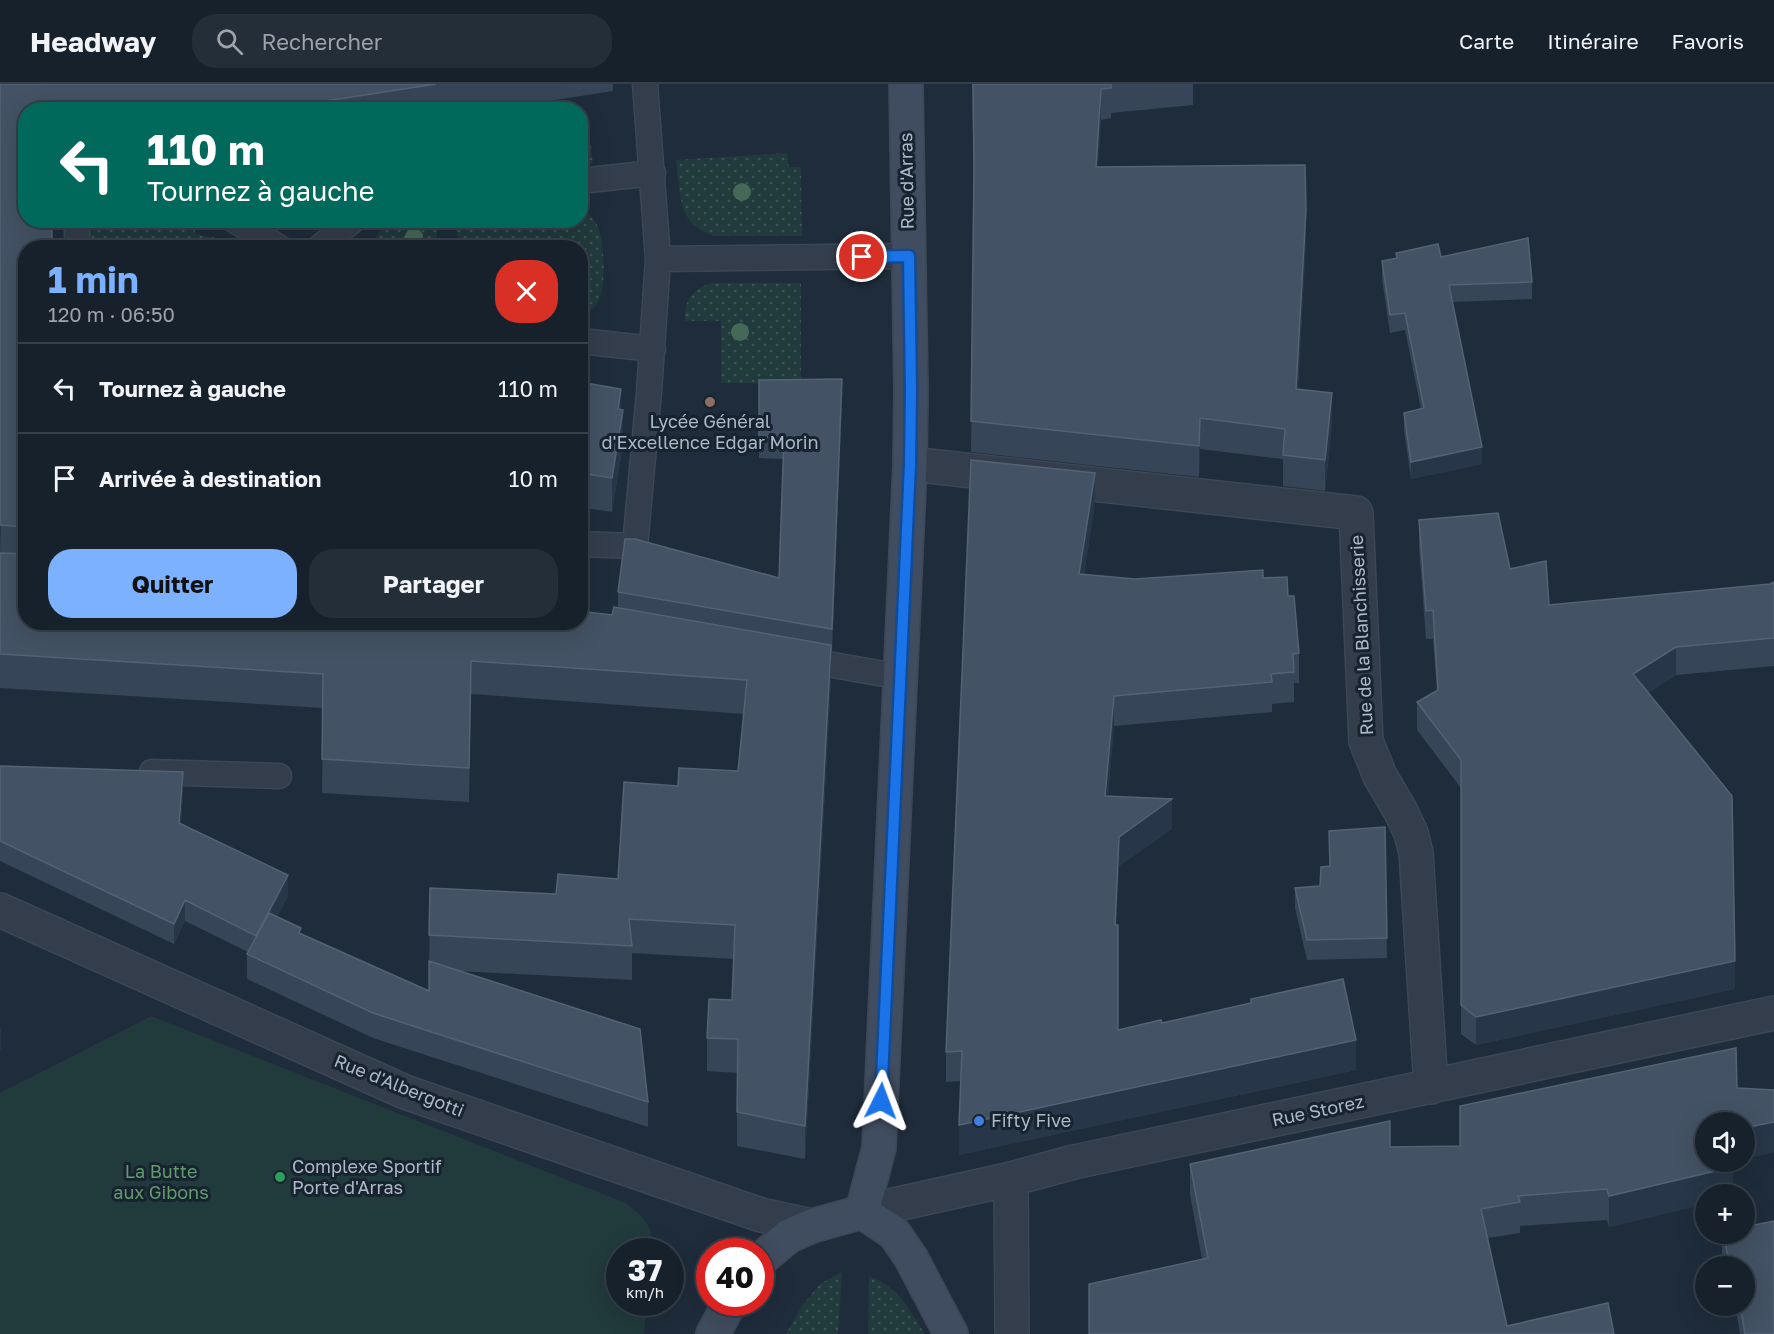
<!DOCTYPE html>
<html lang="fr">
<head>
<meta charset="utf-8">
<style>
	body { margin:0; font-family:"Golos Text",sans-serif; background:#242e38; color:#f1f3f6; height:100vh; display:flex; flex-direction:column; font-size:22px; white-space:nowrap }
	* { box-sizing:border-box; margin:0 }
	p { font-size:20px; color:#9ea3a9 }
	.icon { flex:none; width:33px; height:33px; fill:none; stroke:currentColor; stroke-width:2; stroke-linecap:round; stroke-linejoin:round }
	.map { position:relative; flex:1; overflow:hidden }
	.side { position:absolute; left:18px; top:156px; width:570px; height:390px; display:flex; flex-direction:column; background:#17212c; border-radius:24px; box-shadow:0 6px 24px #0002,0 0 0 2px #363e48 }
	.side>* { flex:none }
	.hud { position:absolute; left:18px; top:18px; width:570px; height:126px; border-radius:24px; box-shadow:0 6px 24px #0002,0 0 0 2px #363e48; background:#00695c; color:#fff; overflow:hidden }
	.tools { position:absolute; left:1695px; top:1028px; display:grid; gap:12px }
	.tools a { display:grid; place-items:center; width:60px; height:60px; border-radius:50%; background:#17212c; box-shadow:0 6px 24px #0002,0 0 0 2px #363e48; font-size:30px }
	.speed { position:absolute; left:606px; top:1154px; display:flex; gap:12px; font-size:30px; font-weight:700; text-align:center }
	.speed>* { display:grid; place-content:center; width:78px; height:78px; border-radius:50%; background:#17212c; box-shadow:0 6px 24px #0002,0 0 0 2px #363e48; line-height:1 }
	.speed small { font-size:15px; font-weight:400 }
	.speed .limit { border:9px solid #d22; background:#fff; color:#111 }
	.pin { position:absolute; display:grid; place-items:center; width:51px; height:51px; color:#fff; margin:-26px; border:3px solid #fff; border-radius:50%; box-shadow:0 2px 6px #0007 }
	.me { position:absolute; width:66px; margin:-33px; rotate:3deg; stroke-linejoin:round; filter:drop-shadow(0 0 4px #0008) }
	.turn { display:flex; align-items:center; gap:21px; height:126px; padding:0 30px; font-size:27px }
	.turn .icon { width:78px; height:78px; stroke-width:2.5 }
	.turn b { display:block; font-size:42px; line-height:51px }
	.round { display:grid; place-items:center; flex:none; width:63px; height:63px; border-radius:24px; background:#242e38 }
	.head { display:flex; align-items:center; justify-content:space-between; height:102px; padding:0 30px }
	h1 { font-size:36px; font-weight:700; line-height:45px; color:#7bb1ff }
	.primary-button { display:flex; gap:12px; margin-top:auto; padding:12px 30px }
	.primary-button a { flex:1; height:69px; border-radius:24px; background:#7bb1ff; color:#111; font-size:24px; font-weight:700; line-height:69px; text-align:center }
	.primary-button a+a { background:#242e38; color:#f1f3f6 }
	ul { padding:0; list-style:none }
	li { display:flex; align-items:center; gap:18px; height:90px; padding:0 30px; border-top:2px solid #363e48 }
	li div { flex:1 }
	li b { display:block; font-size:22px }
	li em { font-style:normal }
	header { display:flex; align-items:center; gap:36px; box-sizing:border-box; height:84px; padding:0 30px; background:#17212c; border-bottom:2px solid #363e48 }
	header strong { font-size:28px }
	nav { display:flex; gap:33px; margin-inline-start:auto; font-size:21px }
	.search { width:420px; height:54px; background:#242e38; display:flex; align-items:center; gap:15px; box-sizing:border-box; padding:0 21px; border-radius:24px; color:#9ea3a9; font-size:22px }
	.map>svg:first-child { display:block }
	.grass { fill:url(#grass-dots) }
	.garden { fill:#213a3c }
	.lines { fill:none; stroke-linecap:round; stroke-linejoin:round }
	.lane-casing { stroke:#3c4755; stroke-width:27 }
	.street-casing { stroke:#3c4755; stroke-width:36 }
	.secondary-casing { stroke:#3c4755; stroke-width:36 }
	.lane { stroke:#333d4b; stroke-width:24 }
	.street { stroke:#333d4b; stroke-width:33 }
	.secondary { stroke:#404c5f; stroke-width:33 }
	.tree { fill:#446957 }
	.wall { fill:#364658 }
	.shaded-wall { fill:#273648 }
	.building { fill:#435264; stroke:#536274; stroke-width:1.5 }
	.route-casing { stroke:#114b97; stroke-width:15 }
	.route { stroke:#1a73e8; stroke-width:10 }
	.education-dot { fill:#8d6e63; stroke:#182330; stroke-width:2 }
	.shop-dot { fill:#3f7fe0; stroke:#182330; stroke-width:2 }
	.leisure-dot { fill:#2e9e5b; stroke:#182330; stroke-width:2 }
	.labels { text-anchor:middle; stroke-width:6; stroke-linejoin:round; paint-order:stroke }
	.street-label { font-size:18px; fill:#adb8c8; stroke:#182330 }
	.poi-label { font-size:18px; fill:#adb8c8; stroke:#182330; text-anchor:start }
	.park-label { font-size:18px; fill:#629b6e; stroke:#182330 }
</style>
</head>
<body>
<header>
<strong>Headway</strong>
<div class="search"><svg class="icon" aria-label="search" viewBox="0 0 24 24"><circle cx="10" cy="10" r="6"/><path d="M15 15l6 6"/></svg>Rechercher</div>
<nav><a>Carte</a><a>Itinéraire</a><a>Favoris</a></nav>
</header>
<div class="map">
<svg width="1774" height="1250" viewBox="0 0 1774 1250">
	<defs>
		<pattern id="grass-dots" width="8" height="8" patternUnits="userSpaceOnUse" patternTransform="scale(1.5)"><rect width="8" height="8" fill="#213a3c"/><path d="M2 2h.1M6 6h.1" fill="none" stroke="#3f5457" stroke-width="1.8" stroke-linecap="round"/></pattern>
	</defs>
	<rect width="100%" height="100%" fill="#1f2c3b"/>
	<path class="grass" d="M 589,48 L 593,79 L 581,81 L 581,49 Z
		M 787,69 L 789,83 L 801,83 L 802,152 L 714,152 C 676,140 681,110 676,76 Z
		M 581,125 C 588,129 593,134 597,141 C 605,157 606,201 599,216 C 595,224 589,228 582,232 L 580,164 L 459,163 L 455,137 L 580,136 Z
		M 418,136 L 436,137 L 438,163 L 371,163 C 383,137 392,139 418,136 Z
		M 195,143 L 195,150 L 217,154 L 216,163 L 89,163 L 89,146 Z
		M 711,199 L 801,199 L 801,300 L 721,299 L 721,237 L 685,237 C 685,215 690,207 711,199 Z
		M 842,1188 L 838,1250 L 786,1250 L 802,1222 L 820,1200 Z
		M 869,1192 C 900,1204 908,1224 925,1250 L 868,1250 Z"/>
	<path class="garden" d="M 151,932 L 626,1119 C 645,1134 654,1142 652,1167 L 620,1167 L 620,1218 L 647,1218 L 644,1250 L 0,1250 L 0,1009 Z"/>
	<g class="lines">
		<g class="lane-casing">
			<path id="lane" d="M 580,97 L 653,89
				M 77,136 L 77,164
				M 234,136 L 280,164
				M 319,164 L 353,136
				M 658,175 L 909,172
				M 580,257 L 653,265
				M 580,460 L 635,462 L 649,308 L 658,175 L 645,0
				M 799,575 L 901,593
				M 152,688 L 279,692"/>
		</g>
		<g class="street-casing">
			<path id="street" d="M 910,380 L 1356,429 L 1366,657 L 1380,692 L 1400,726 L 1411,749 L 1416,769 L 1431,1003
				M 0,826 L 405,1008 L 761,1131 L 812,1142
				M 1011,1095 L 1012,1250
				M 862,1128 L 1011,1095 L 1074,1078 L 1774,929"/>
		</g>
		<g class="secondary-casing">
			<path id="secondary" d="M 862,1128 L 879,1064 L 910,380 L 911,307 L 906,0
				M 760,1176 L 789,1152 L 812,1142 L 862,1128 L 894,1149 L 911,1174 L 951,1250
				M 713,1250 L 730,1218"/>
		</g>
		<use href="#lane" class="lane"/>
		<use href="#street" class="street"/>
		<use href="#secondary" class="secondary"/>
	</g>
	<g class="tree">
		<circle cx="742" cy="108" r="9"/>
		<circle cx="414" cy="153" r="9"/>
		<circle cx="740" cy="248" r="9"/>
	</g>
	<path class="wall" d="M 0,0 L 613,0 L 613,7 L 491,26 L 26,26 L 26,538 L 612,531 L 618,524 L 618,508 L 779,494 L 783,375 L 759,374 L 759,296 L 842,317 L 832,567 L 831,566 L 831,595 L 805,1075 L 737,1062 L 737,989 L 707,987 L 707,954 L 732,916 L 734,875 L 632,869 L 632,896 L 458,887 L 648,1018 L 648,1043 L 373,954 L 247,895 L 247,870 L 248,868 L 185,837 L 174,860 L 0,777 L 0,682 L 183,708 L 181,740 L 288,812 L 277,833 L 301,850 L 429,907 L 430,804 L 556,810 L 618,795 L 678,702 L 738,687 L 744,630 L 471,610 L 469,718 L 322,709 L 323,624 L 0,604 Z
		M 972,0 L 1193,0 L 1193,21 L 1111,29 L 1111,34 L 1101,36 L 1098,82 L 1306,156 L 1298,305 L 1332,340 L 1325,407 L 1283,402 L 1283,375 L 1200,365 L 1199,393 L 971,368 L 974,100 Z
		M 1396,169 L 1441,173 L 1532,198 L 1532,215 L 1452,218 L 1482,380 L 1411,395 L 1404,346 L 1404,329 L 1421,325 L 1405,246 L 1390,249 L 1382,195 L 1382,177 L 1396,174 Z
		M 580,298 L 621,326 L 623,360 L 612,428 L 580,423 Z
		M 1095,419 L 1084,490 L 1135,495 L 1263,494 L 1288,512 L 1299,569 L 1299,599 L 1294,599 L 1294,618 L 1272,620 L 1272,628 L 1114,642 L 1108,712 L 1172,745 L 1119,782 L 1116,841 L 1118,946 L 1162,939 L 1356,986 L 959,1071 L 961,997 L 946,998 L 946,968 Z
		M 1419,436 L 1510,485 L 1549,521 L 1770,500 L 1774,498 L 1774,582 L 1676,591 L 1648,609 L 1735,905 L 1476,961 L 1461,950 L 1461,704 L 1417,646 L 1417,618 L 1437,607 L 1433,555 L 1426,555 L 1419,464 Z
		M 1385,743 L 1387,874 L 1307,876 L 1295,824 L 1295,804 L 1320,802 L 1329,782 L 1329,747 Z
		M 1737,1004 L 1774,1068 L 1744,1075 L 1744,1038 L 1706,1077 L 1734,1077 L 1731,1078 L 1733,1110 L 1706,1110 L 1706,1120 L 1609,1143 L 1607,1136 L 1520,1142 L 1520,1149 L 1488,1154 L 1507,1242 L 1089,1250 L 1202,1175 L 1190,1111 L 1190,1080 L 1390,1063 L 1460,1062 Z
		M 1774,1137 L 1774,1250 L 1740,1250 L 1735,1221 L 1744,1221 L 1744,1182 L 1724,1182 L 1722,1175 L 1722,1149 L 1744,1149 L 1744,1143 Z"/>
	<path class="shaded-wall" d="M 1101,5 L 1101,36 L 1096,113 L 1096,83 Z
		M 1306,126 L 1306,156 L 1296,335 L 1296,305 Z
		M 842,295 L 842,317 L 832,567 L 832,545 Z
		M 621,305 L 621,338 L 618,325 Z
		M 1332,309 L 1332,340 L 1325,407 L 1325,376 Z
		M 623,326 L 623,360 L 612,428 L 612,394 Z
		M 1200,334 L 1200,365 L 1199,393 L 1199,362 Z
		M 1482,363 L 1482,380 L 1411,395 L 1411,378 Z
		M 1095,389 L 1095,419 L 1079,519 L 1079,490 Z
		M 0,441 L 1,441 L 0,475 Z
		M 831,561 L 831,595 L 805,1075 L 805,1042 Z
		M 1676,563 L 1676,591 L 1633,618 L 1633,590 Z
		M 471,577 L 471,610 L 469,718 L 469,684 Z
		M 1114,612 L 1114,642 L 1105,742 L 1105,712 Z
		M 183,688 L 183,708 L 179,759 L 179,739 Z
		M 1172,715 L 1172,745 L 1119,782 L 1115,871 L 1115,841 L 1119,753 Z
		M 288,791 L 288,812 L 257,873 L 257,853 Z
		M 185,816 L 185,837 L 174,860 L 174,840 Z
		M 1735,877 L 1735,905 L 1476,961 L 1476,933 Z
		M 1,943 L 1,965 L 0,967 L 0,945 Z
		M 1356,956 L 1356,986 L 959,1071 L 959,1041 Z
		M 1774,1038 L 1774,1068 L 1744,1075 L 1744,1044 Z
		M 1733,1083 L 1733,1110 L 1706,1110 L 1706,1120 L 1609,1143 L 1609,1112 Z"/>
	<path class="building" d="M 0,0 L 436,0 L 274,25 L 274,26 L 26,26 L 26,136 L 52,136 L 52,164 L 26,164 L 26,443 L 0,441 Z
		M 973,0 L 1111,0 L 1111,4 L 1101,5 L 1096,83 L 1305,81 L 1306,126 L 1296,305 L 1332,309 L 1325,376 L 1283,371 L 1285,345 L 1200,334 L 1199,362 L 971,337 L 974,83 Z
		M 1528,154 L 1532,198 L 1449,201 L 1482,363 L 1411,378 L 1404,329 L 1424,324 L 1405,229 L 1390,231 L 1382,177 L 1397,174 L 1396,169 L 1438,160 L 1441,173 Z
		M 842,295 L 832,545 L 618,508 L 625,455 L 635,455 L 779,494 L 784,354 L 759,353 L 759,296 Z
		M 580,298 L 621,305 L 618,325 L 623,326 L 612,394 L 580,389 Z
		M 971,376 L 1095,389 L 1079,490 L 1135,495 L 1263,486 L 1263,494 L 1287,493 L 1288,512 L 1294,512 L 1299,569 L 1293,570 L 1294,588 L 1271,590 L 1272,598 L 1114,612 L 1105,712 L 1172,715 L 1119,753 L 1115,841 L 1118,841 L 1118,946 L 1161,936 L 1162,939 L 1251,919 L 1251,915 L 1343,895 L 1356,956 L 959,1041 L 962,967 L 946,968 Z
		M 1498,429 L 1510,485 L 1546,477 L 1549,521 L 1770,500 L 1774,498 L 1774,554 L 1676,563 L 1633,590 L 1732,712 L 1735,877 L 1476,933 L 1461,921 L 1461,676 L 1417,618 L 1438,606 L 1433,526 L 1426,527 L 1419,436 Z
		M 0,469 L 26,470 L 26,538 L 580,538 L 580,527 L 612,531 L 614,523 L 831,561 L 805,1042 L 737,1028 L 738,955 L 707,954 L 709,915 L 732,916 L 735,841 L 629,835 L 632,862 L 429,851 L 430,804 L 556,810 L 558,790 L 618,795 L 624,698 L 678,702 L 679,684 L 738,687 L 747,596 L 471,577 L 469,684 L 322,675 L 323,590 L 0,570 Z
		M 0,682 L 183,688 L 179,739 L 288,791 L 256,852 L 185,816 L 174,840 L 0,757 Z
		M 1385,743 L 1387,854 L 1307,856 L 1295,804 L 1320,802 L 1321,783 L 1330,782 L 1329,747 Z
		M 269,829 L 301,844 L 299,849 L 429,907 L 429,877 L 640,945 L 648,1018 L 373,929 L 247,870 Z
		M 1736,964 L 1737,1004 L 1774,1006 L 1774,1038 L 1744,1044 L 1744,1038 L 1706,1038 L 1706,1077 L 1731,1077 L 1733,1083 L 1609,1112 L 1607,1105 L 1518,1112 L 1520,1118 L 1481,1125 L 1507,1242 L 1608,1219 L 1614,1250 L 1089,1250 L 1089,1200 L 1208,1174 L 1190,1080 L 1390,1037 L 1390,1063 L 1460,1062 L 1460,1022 Z
		M 1774,1137 L 1774,1250 L 1745,1250 L 1740,1221 L 1744,1221 L 1744,1182 L 1730,1182 L 1723,1149 L 1744,1149 L 1744,1143 Z"/>
	<g class="lines">
		<g class="route-casing">
			<path id="route" d="M 862,173 L 909,172 L 911,307 L 910,380 L 881,1017"/>
		</g>
		<use href="#route" class="route"/>
	</g>
	<circle class="education-dot" cx="710" cy="318" r="6"/>
	<circle class="shop-dot" cx="979" cy="1037" r="6"/>
	<circle class="leisure-dot" cx="280" cy="1093" r="6"/>
	<g class="labels">
		<g class="street-label">
			<text transform="translate(907 97) rotate(-91)" y="6">Rue d'Arras</text>
			<text transform="translate(1362 551) rotate(-93)" y="6">Rue de la Blanchisserie</text>
			<text transform="translate(399 1002) rotate(22)" y="6">Rue d'Albergotti</text>
			<text transform="translate(1318 1027) rotate(-12)" y="6">Rue Storez</text>
		</g>
		<g class="poi-label">
			<text x="710" y="344" text-anchor="middle">Lycée Général<tspan x="710" dy="21">d'Excellence Edgar Morin</tspan></text>
			<text x="991" y="1043">Fifty Five</text>
			<text x="292" y="1089">Complexe Sportif<tspan x="292" dy="21">Porte d'Arras</tspan></text>
		</g>
		<g class="park-label">
			<text x="161" y="1094">La Butte<tspan x="161" dy="21">aux Gibons</tspan></text>
		</g>
	</g>
</svg>
<div class="tools">
<a><svg class="icon" aria-label="sound" viewBox="0 0 24 24"><path d="M4 9h4l5-4v14l-5-4H4zM17 9q2 3 0 6"/></svg></a>
<a>+</a>
<a>−</a>
</div>
<div class="speed"><div>37<small>km/h</small></div><div class="limit">40</div></div>
<div class="pin" style="left:862px;top:173px;background:#d93025"><svg class="icon" aria-label="arrive" viewBox="0 0 24 24"><path d="M6 21V4h12l-3 4 3 4H6"/></svg></div>
<svg class="me" style="left:881px;top:1017px" viewBox="-20 -20 40 40"><path d="M0-17L14 15 0 8-14 15z" fill="#1a73e8" stroke="#fff" stroke-width="4"/></svg>
<div class="hud">
<div class="turn"><svg class="icon" aria-label="left" viewBox="0 0 24 24"><path d="M17 20v-9H6M10 6l-5 5 5 5"/></svg><div><b>110 m</b>Tournez à gauche</div></div>
</div>
<section class="side">
<div class="head"><div><h1>1 min</h1><p>120 m · 06:50</p></div><a class="round" style="background:#d93025;color:#fff"><svg class="icon" aria-label="close" viewBox="0 0 24 24"><path d="M6 6l12 12M18 6L6 18"/></svg></a></div>
<ul>
<li><svg class="icon" aria-label="left" viewBox="0 0 24 24"><path d="M17 20v-9H6M10 6l-5 5 5 5"/></svg><div><b>Tournez à gauche</b></div><em>110 m</em></li>
<li><svg class="icon" aria-label="arrive" viewBox="0 0 24 24"><path d="M6 21V4h12l-3 4 3 4H6"/></svg><div><b>Arrivée à destination</b></div><em>10 m</em></li>
</ul>
<div class="primary-button"><a>Quitter</a><a>Partager</a></div>
</section>
</div>
</body>
</html>
